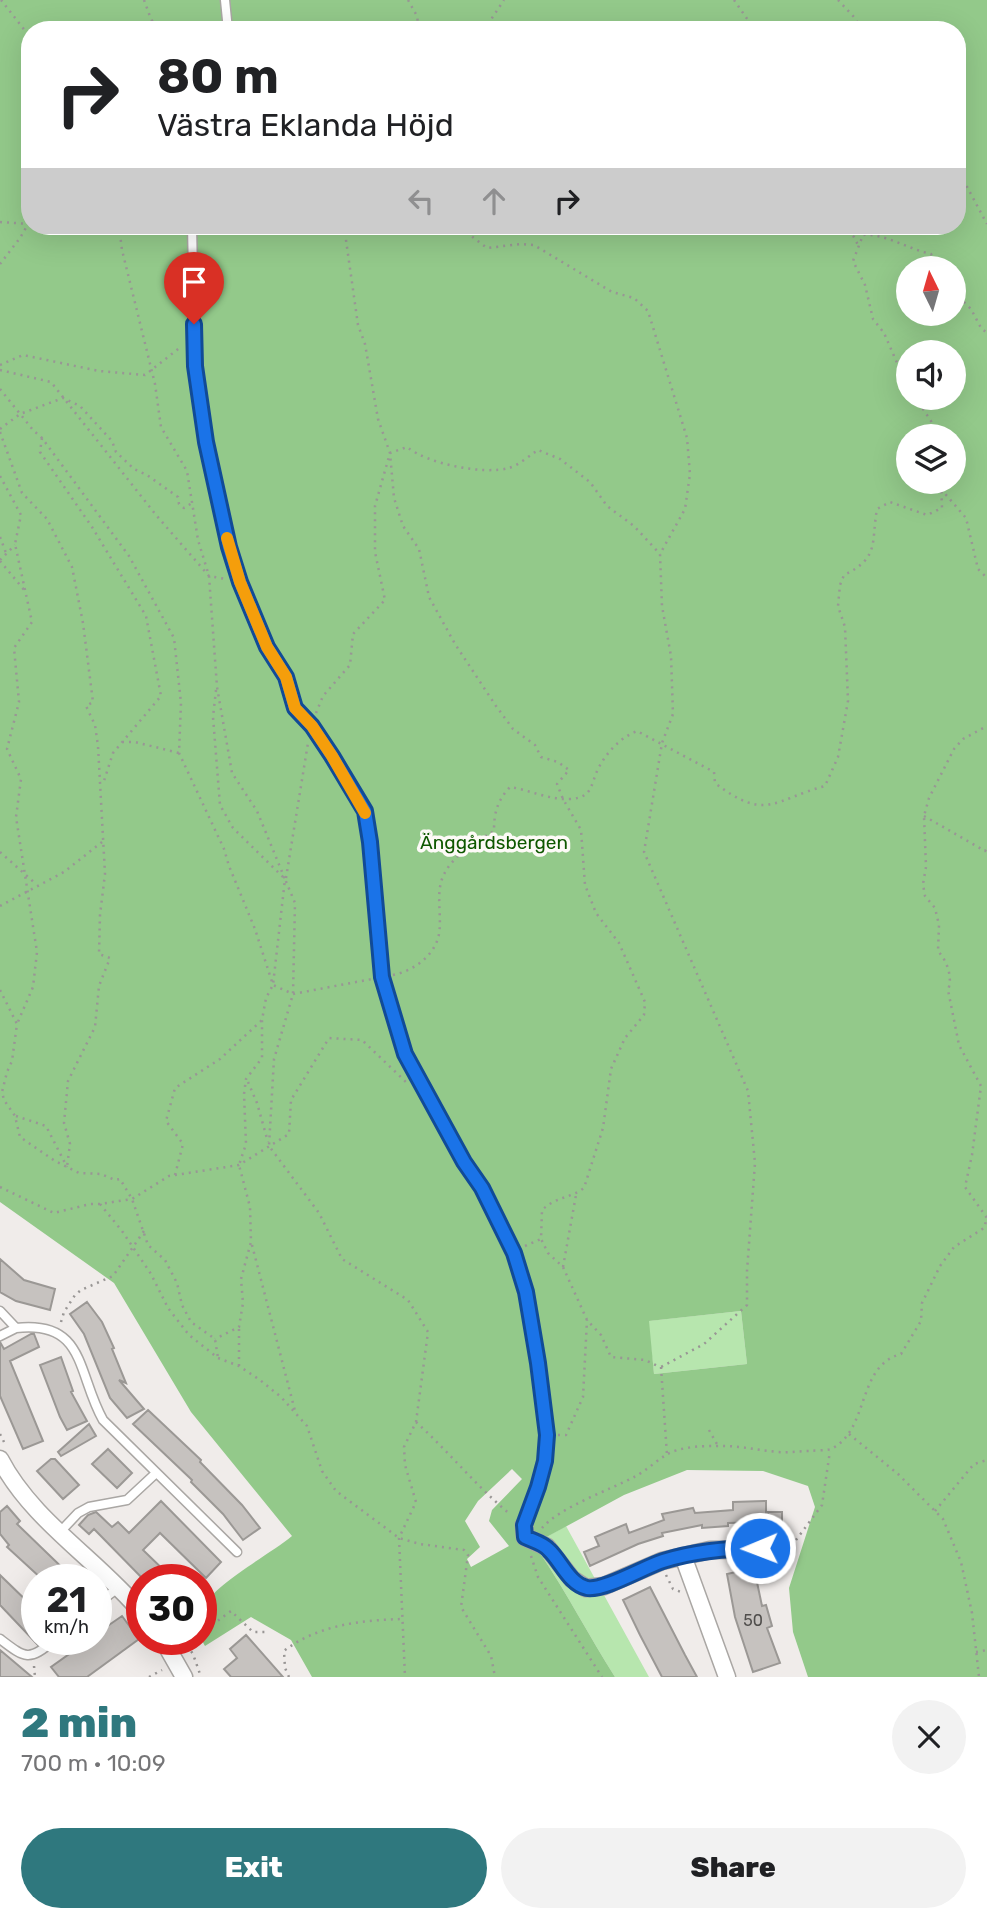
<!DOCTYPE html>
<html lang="en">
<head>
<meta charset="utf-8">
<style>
	body { margin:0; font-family:Rubik,sans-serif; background:#f2f2f2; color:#202124; height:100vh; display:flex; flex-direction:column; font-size:26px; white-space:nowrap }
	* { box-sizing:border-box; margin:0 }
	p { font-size:23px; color:#757577 }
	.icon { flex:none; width:38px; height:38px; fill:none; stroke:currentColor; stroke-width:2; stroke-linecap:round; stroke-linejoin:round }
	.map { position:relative; height:1677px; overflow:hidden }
	.panel { display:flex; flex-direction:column; background:#fff; flex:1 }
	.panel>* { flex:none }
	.hud { position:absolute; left:21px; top:21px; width:945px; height:214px; border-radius:28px; box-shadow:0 7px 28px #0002; background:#fff; color:#202124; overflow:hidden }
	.needle { width:46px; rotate:355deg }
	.fabs { position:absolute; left:896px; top:256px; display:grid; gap:14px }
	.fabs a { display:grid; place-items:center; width:70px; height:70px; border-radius:50%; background:#fff; box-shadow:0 7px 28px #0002; font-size:35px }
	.speed { position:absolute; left:21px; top:1564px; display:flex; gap:14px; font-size:35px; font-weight:700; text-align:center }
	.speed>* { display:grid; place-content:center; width:91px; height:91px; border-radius:50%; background:#fff; box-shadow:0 7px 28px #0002; line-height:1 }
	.speed small { font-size:18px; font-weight:400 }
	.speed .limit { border:10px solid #d22; background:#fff; color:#111 }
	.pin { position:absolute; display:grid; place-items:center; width:60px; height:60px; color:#fff; margin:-72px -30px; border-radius:50% 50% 50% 0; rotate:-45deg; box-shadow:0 0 7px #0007 }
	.pin .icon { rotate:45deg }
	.me { position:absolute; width:77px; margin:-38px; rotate:269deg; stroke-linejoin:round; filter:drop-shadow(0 0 5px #0008) }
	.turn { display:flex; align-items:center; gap:24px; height:147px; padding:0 21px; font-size:32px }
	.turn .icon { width:91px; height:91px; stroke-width:2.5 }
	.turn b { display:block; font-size:49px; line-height:60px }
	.lanes { display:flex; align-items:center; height:66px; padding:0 21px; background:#0003; justify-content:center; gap:35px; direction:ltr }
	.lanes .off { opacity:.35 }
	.round { display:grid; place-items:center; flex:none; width:74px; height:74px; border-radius:37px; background:#f2f2f2 }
	.head { display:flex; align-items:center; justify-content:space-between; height:119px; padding:0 21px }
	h1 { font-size:42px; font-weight:800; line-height:52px; color:#2f787e }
	.primary-button { display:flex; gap:14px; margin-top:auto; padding:14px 21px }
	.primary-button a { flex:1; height:80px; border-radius:42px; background:#2f787e; color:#fff; font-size:28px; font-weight:800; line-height:80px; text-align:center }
	.primary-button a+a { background:#f2f2f2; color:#202124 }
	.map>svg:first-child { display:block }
	.green { fill:#b7e6ae }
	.forest { fill:#93c98a; fill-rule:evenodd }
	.building { fill:#c6c2bf; stroke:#9b9895; stroke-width:2 }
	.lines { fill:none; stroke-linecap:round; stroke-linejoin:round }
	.service-casing { stroke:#aaa7a4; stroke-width:11 }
	.minor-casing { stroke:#aaa7a4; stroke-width:19 }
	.path { stroke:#999695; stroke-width:2.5; stroke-dasharray:2 5; stroke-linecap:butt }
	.service { stroke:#fff; stroke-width:8 }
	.minor { stroke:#fff; stroke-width:16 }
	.route-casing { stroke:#114b97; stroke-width:18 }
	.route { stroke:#1a73e8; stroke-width:12 }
	.slow { stroke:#f59e0b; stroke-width:12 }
	.labels { text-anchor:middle; stroke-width:7; stroke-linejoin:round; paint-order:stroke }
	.number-label { font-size:16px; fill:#504e4c }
	.park-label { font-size:19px; fill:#0f5800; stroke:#fdfaf7 }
</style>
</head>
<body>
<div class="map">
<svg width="987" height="1677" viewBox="0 0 987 1677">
	<rect width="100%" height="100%" fill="#f0ecea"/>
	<path class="green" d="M 741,1311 L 747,1364 L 654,1374 L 648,1321 Z
		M 566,1526 L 649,1677 L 615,1677 C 589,1636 567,1593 540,1553 L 543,1539 Z"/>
	<path class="forest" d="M 0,0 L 987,0 L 987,1677 L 808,1677 L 793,1632 L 789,1588 L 815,1507 L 808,1486 L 763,1471 L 687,1470 L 624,1495 L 543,1539 L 540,1553 C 567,1593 589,1636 615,1677 L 312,1677 L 291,1640 L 251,1617 L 205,1646 C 200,1639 198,1618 202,1609 C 214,1584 269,1555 292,1536 L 191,1412 L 114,1283 L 0,1202 ZM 30,30 L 957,30 L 957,226 L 30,226 ZM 908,268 L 954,268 L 954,313 L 908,313 ZM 908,352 L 954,352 L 954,397 L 908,397 ZM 908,436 L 954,436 L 954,481 L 908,481 ZM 741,1311 L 747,1364 L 654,1374 L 649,1321 ZM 512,1469 L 522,1479 L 492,1510 L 489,1521 L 509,1546 L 471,1567 L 467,1559 L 480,1547 L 465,1521 L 478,1501 Z"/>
	<path class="building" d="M 0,1259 L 24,1280 L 55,1289 L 50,1310 L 16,1301 L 0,1292 Z
		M 87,1302 L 102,1322 L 114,1348 L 112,1349 L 126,1383 L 119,1380 L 144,1409 L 127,1418 L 110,1398 L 84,1334 L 70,1314 Z
		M 31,1334 L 34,1334 L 39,1347 L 10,1361 L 43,1441 L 23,1449 L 0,1396 L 0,1342 L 4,1349 Z
		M 61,1357 L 73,1391 L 71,1392 L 87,1421 L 67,1430 L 60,1417 L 40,1365 Z
		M 148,1410 L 201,1460 L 200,1462 L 242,1505 L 260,1528 L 243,1540 L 223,1514 L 191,1482 L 192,1480 L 133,1424 Z
		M 89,1424 L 96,1436 L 61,1456 L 58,1452 Z
		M 108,1449 L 132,1473 L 117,1488 L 92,1464 Z
		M 51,1459 L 55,1459 L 79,1485 L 63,1499 L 37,1471 Z
		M 161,1501 L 221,1562 L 206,1578 L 160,1533 L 143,1550 L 174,1580 L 144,1580 L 94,1529 L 89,1534 L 79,1525 L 88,1515 L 96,1512 L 112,1527 L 118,1522 L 129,1533 Z
		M 766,1501 L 766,1522 L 728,1523 L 728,1526 L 702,1528 L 702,1525 L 662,1533 L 663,1536 L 638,1544 L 590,1566 L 584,1552 L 599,1546 L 595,1537 L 626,1524 L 629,1533 L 664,1520 L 662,1514 L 693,1508 L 695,1513 L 733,1510 L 733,1502 Z
		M 7,1506 L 20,1521 L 17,1524 L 75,1580 L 43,1580 L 7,1547 L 9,1545 L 0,1534 L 0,1512 Z
		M 768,1512 L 782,1512 L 782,1527 L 768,1528 Z
		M 754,1568 L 762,1606 L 766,1605 L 772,1626 L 767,1628 L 780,1663 L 753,1672 L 735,1617 L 727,1574 Z
		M 0,1575 L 37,1611 L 37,1644 L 0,1605 Z
		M 650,1587 L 685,1655 L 697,1677 L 662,1677 L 640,1635 L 623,1600 Z
		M 122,1616 L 139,1639 L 87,1677 L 59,1677 L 51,1667 L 89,1640 L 96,1640 L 96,1634 Z
		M 246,1635 L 283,1677 L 231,1677 L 224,1669 L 237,1658 L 230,1649 Z
		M 0,1650 L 32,1677 L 0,1677 Z"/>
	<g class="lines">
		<g class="service-casing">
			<path id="service" d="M 225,0 L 228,30
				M 192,226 L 195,366 L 206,442 L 229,547 L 240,582 L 267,647 L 286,677 L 295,708 L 312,726 L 332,756 L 365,811 L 370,842 L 382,977 L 405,1054 L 464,1162 L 482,1188 L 514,1253 L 526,1292 L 538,1363 L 547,1435 L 542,1475 L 524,1525
				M 0,1311 L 16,1328 C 86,1320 77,1374 103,1420 L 237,1552
				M 0,1336 L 16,1328
				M 60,1532 L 78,1513 L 89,1507 L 127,1500 L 155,1474
				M 96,1605 L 119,1587
				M 0,1639 C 25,1658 29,1662 54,1640"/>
		</g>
		<g class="minor-casing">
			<path id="minor" d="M 0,1459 C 32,1521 98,1560 142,1613
				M 524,1525 L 525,1537 L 547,1547 L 572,1579 L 586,1588 L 604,1586 L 662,1561 L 710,1550 L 783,1549
				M 683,1556 L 727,1677
				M 163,1640 L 184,1677"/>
		</g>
		<path class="path" d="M 1,0 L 30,37
			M 144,0 L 151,19 L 158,30
			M 408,0 L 417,16 L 419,30
			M 734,0 L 750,23 L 750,30
			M 838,0 L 854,17 L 862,30
			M 484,30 L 504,0
			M 957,176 L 965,183 L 987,224
			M 0,222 L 30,224
			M 119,226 L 122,250 L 155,384 L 161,427 L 187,471 L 198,540 L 209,576 L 217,687 L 232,773 L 257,811 L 285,879 L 273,985 L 266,998 L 262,1020 L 262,1058 L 246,1079 L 244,1094 L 246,1144 L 239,1165 L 250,1207 L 251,1242 L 241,1279 L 243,1303 L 239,1327 L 215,1339
			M 344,226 L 358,325 L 365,344 L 378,419 L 390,453 L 394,498 L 403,526 L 419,549 L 429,597 L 455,644 L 496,706 L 513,729 L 535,745 L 541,757 L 558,762 L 569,770 L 557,784 L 563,799 L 581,830 L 585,885 L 596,913 L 619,943 L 645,1002 L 644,1015 L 625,1038 L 611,1069 L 603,1128 L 584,1188 C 569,1199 557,1196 542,1210 L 541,1239 L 548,1253 L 563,1267 L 587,1320 L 601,1335 L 611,1357 L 645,1360 L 660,1367
			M 464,226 L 466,232 L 487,248 L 521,244 L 534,245 L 612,292 L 634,298 L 648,311 L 687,438 L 690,474 L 685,509 L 660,554 L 662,606 L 671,656 L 673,714 L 662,743 L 644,852 L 748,1091 L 755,1163 L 747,1271 L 747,1305 L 704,1344 L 661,1367
			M 843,226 L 854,237 L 858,245
			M 0,264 L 20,238 L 28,224
			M 954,292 L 971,309 L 981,328 L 987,333
			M 0,365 L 23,355 L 99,371 L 145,375 L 182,346
			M 0,370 L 51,382 L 156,515 L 209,576 L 226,579
			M 908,388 L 884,333 L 873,319 L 865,285 L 853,261 L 863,235 C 884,233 908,249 931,254 L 939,268
			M 0,389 L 33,430 L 42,438 L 129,556 L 174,638 L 181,703 L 179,753 L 224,849 L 229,866 L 255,929 L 273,985 L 293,994 L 372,979
			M 915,397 L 931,421 L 935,436
			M 0,429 L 20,414 L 63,398 L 80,406 L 112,441 L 116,452 L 134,469 L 147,475 L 178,497 L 179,504 L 184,508 L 192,503
			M 0,432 L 22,493 L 47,519 L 72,567 L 83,623 L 93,702 L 86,706 L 95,725 L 98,746 L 105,874 L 100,915 L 99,954 L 110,958 L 99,986 L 95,1027 L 68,1081 L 64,1123 L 70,1144 L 67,1167
			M 42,438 L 40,452 L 92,527 L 146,616 L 161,696 L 113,753 L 103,784
			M 0,476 L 21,515 L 15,544 L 32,622 L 14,648 L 19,702 L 7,749 L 21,779 L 16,817 L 37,952 L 33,987 L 17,1024
			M 941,489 L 966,518 L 978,569 L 987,578
			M 0,537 L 6,553
			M 0,560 L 15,545
			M 0,561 L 25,591
			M 216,690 L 213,717 L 220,805 L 233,828 L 285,879 L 295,903 L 293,994 L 274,1059 L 269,1146 L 319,1213 L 342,1259 L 408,1300 L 428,1332 L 416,1422 L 404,1447 L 405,1465 L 416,1502 L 399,1538 L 405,1677
			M 316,713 L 323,696 L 350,665 L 353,634 L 385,600 L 375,552 L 375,506 L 390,453 L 407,447 C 428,464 483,475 509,468 C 519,465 529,456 538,450 L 560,459 L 590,482 L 607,506 L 634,526 L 660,554
			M 122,742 L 135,742 L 179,753
			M 924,816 L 985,851 L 987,848
			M 0,852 L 36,884
			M 286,878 L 308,743
			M 0,906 L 64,872 L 102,842
			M 393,975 C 413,971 435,956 439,934 C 442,916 436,896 442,879 C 450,857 475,842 494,831 C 494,813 497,801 510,787 C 529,790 550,800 569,799 C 594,798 590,784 599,767 C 608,751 620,738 637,731 L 714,772 L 715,783 C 766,822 773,800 825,786 L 838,757 L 848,701 L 845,627 L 838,606 L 840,585 L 844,575 C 880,558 871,542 877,509 L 890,502 L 927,515 L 942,508 L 941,481
			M 0,990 L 17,1024 L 12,1061 L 7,1072 L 2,1092 L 4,1100 L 15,1116 L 20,1137 L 55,1161 L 79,1173 L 101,1174 L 115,1180 L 120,1179 L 132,1199 L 148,1245 L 165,1260 L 177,1283 L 182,1305 L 191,1322 L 215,1339 L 218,1358
			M 248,1082 L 257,1103 L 268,1142
			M 16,1116 L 46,1126 L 67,1167
			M 175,1175 L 183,1144 L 166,1121 L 175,1088 L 220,1059 L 262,1020
			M 0,1187 L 54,1213 L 90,1204 L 100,1204 L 132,1199 L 169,1176 L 239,1165 L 289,1134 L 291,1100 L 329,1038 L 362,1040 L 407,1083
			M 100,1204 L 122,1231 L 151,1274 L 168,1308 L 189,1335 L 218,1358 L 239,1366 L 260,1380 L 281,1397 L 307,1426 L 322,1471 L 336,1491 L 399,1538 L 420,1544 L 464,1550 L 468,1555 L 461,1607 L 491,1656 L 495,1677
			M 252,1245 L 295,1411
			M 525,1246 L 541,1239
			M 563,1267 L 576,1195
			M 61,1322 L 64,1312 L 75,1295 L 81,1290 L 113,1276 L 144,1231
			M 239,1366 L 239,1327
			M 661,1367 L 667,1455
			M 416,1422 C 449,1452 477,1487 511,1515
			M 709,1430 L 718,1446
			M 0,1434 L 6,1446
			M 849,1434 L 898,1474 L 943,1519 L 961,1562 L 972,1613 L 979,1677
			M 558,1435 L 566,1435 L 583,1397 L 587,1320
			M 935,1511 L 974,1464 L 987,1460
			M 542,1528 C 560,1507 610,1490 636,1476 C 647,1470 656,1461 666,1455 C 679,1447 699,1446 714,1446 C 736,1445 756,1450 778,1452 C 788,1453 799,1451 810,1451 C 816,1450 825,1451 831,1449 C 870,1430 856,1366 901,1354 L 921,1321 L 922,1303 L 940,1266 L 954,1247 L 984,1228 L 987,1218 L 965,1187 L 972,1155 L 981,1086 L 959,1045 L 948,990 C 953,977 947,961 938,951 L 939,925 L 935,908 L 925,896 L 923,884 L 926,867 L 924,816 L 929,798 L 954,749 L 963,739 L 987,726
			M 796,1540 L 822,1505 L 830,1451
			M 531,1556 L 538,1577 L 602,1677
			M 666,1575 L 673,1589 L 681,1592
			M 136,1628 L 142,1637
			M 201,1633 L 231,1611 L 253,1632 L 266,1632
			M 144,1640 L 149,1647
			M 183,1640 L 193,1654 L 201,1677
			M 976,1652 L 987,1650
			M 34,1666 L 35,1677
			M 149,1677 L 162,1670
			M 289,1677 L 285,1668 L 284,1651 C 317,1625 362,1620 403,1619"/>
		<use href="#service" class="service"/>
		<use href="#minor" class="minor"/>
	</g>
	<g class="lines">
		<g class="route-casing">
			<path id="route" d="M 194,324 L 195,366 L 206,442 L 229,547 L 240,582 L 267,647 L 286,677 L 295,708 L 312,726 L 332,756 L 365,811 L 370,842 L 382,977 L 405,1054 L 464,1162 L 482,1188 L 514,1253 L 526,1292 L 538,1363 L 547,1435 L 545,1461 L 538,1487 L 524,1525 L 525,1537 C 533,1541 543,1543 549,1550 C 561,1561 569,1584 587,1588 C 604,1591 644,1567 663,1561 C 695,1551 727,1548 760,1548"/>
		</g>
		<use href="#route" class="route"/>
		<path class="slow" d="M 227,538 L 240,582 L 267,647 L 286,677 L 295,708 L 312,726 L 332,756 L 365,813"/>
	</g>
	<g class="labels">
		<g class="number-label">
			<text x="753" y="1626">50</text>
		</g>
		<g class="park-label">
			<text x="494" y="849">Änggårdsbergen</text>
		</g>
	</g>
</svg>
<div class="fabs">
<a><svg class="needle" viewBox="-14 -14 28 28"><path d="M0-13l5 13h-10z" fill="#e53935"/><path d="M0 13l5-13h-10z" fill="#757577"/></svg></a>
<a><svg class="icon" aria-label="sound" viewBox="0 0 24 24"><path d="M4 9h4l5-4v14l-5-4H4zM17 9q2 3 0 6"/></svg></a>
<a><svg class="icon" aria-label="layers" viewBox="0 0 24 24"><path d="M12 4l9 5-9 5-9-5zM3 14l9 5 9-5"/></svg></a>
</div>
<div class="speed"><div>21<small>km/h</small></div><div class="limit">30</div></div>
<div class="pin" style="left:194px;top:324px;background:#d93025"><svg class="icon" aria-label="arrive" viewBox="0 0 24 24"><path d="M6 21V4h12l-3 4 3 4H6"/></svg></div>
<svg class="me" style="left:760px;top:1548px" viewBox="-20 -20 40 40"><circle r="17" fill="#1a73e8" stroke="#fff" stroke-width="3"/><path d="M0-11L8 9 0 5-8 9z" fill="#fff"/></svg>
<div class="hud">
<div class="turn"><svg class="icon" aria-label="right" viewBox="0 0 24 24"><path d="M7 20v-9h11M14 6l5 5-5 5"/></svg><div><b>80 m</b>Västra Eklanda Höjd</div></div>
<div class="lanes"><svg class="icon off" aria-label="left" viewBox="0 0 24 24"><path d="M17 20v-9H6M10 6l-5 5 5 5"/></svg><svg class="icon off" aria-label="ahead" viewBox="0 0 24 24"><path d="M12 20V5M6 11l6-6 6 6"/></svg><svg class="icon" aria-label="right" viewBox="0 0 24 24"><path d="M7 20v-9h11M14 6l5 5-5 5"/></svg></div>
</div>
</div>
<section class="panel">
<div class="head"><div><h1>2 min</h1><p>700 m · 10:09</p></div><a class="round"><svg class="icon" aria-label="close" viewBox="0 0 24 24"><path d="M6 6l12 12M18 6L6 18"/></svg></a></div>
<div class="primary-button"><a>Exit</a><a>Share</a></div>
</section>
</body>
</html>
